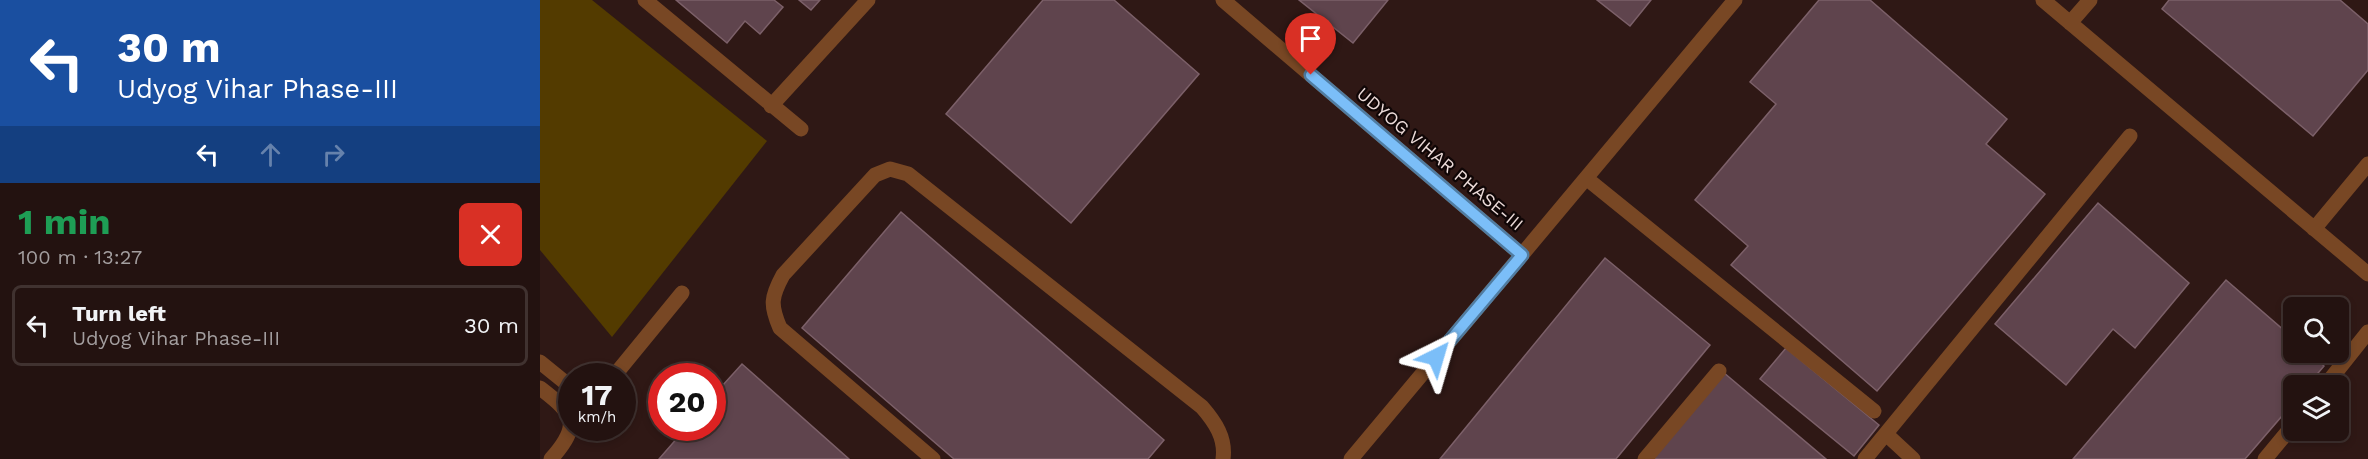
<!DOCTYPE html>
<html lang="en">
<head>
<meta charset="utf-8">
<style>
	body { margin:0; font-family:"Work Sans",sans-serif; background:#2f201e; color:#f1f3f6; height:100vh; display:flex; flex-direction:column; font-size:22px; white-space:nowrap }
	* { box-sizing:border-box; margin:0 }
	p { font-size:20px; color:#a39e9f }
	.icon { flex:none; width:33px; height:33px; fill:none; stroke:currentColor; stroke-width:2; stroke-linecap:round; stroke-linejoin:round }
	.map { position:relative; flex:1; overflow:hidden }
	.sheet { display:flex; flex-direction:column; background:#231210; width:540px }
	.sheet>* { flex:none }
	.guide { background:#1a4fa0; color:#fff; overflow:hidden }
	.tools { position:absolute; left:1743px; top:297px; display:grid; gap:12px }
	.tools a { display:grid; place-items:center; width:66px; height:66px; border-radius:9px; background:#231210; box-shadow:0 3px 9px #0003,0 0 0 2px #403230; font-size:30px }
	.speed { position:absolute; left:18px; top:363px; display:flex; gap:12px; font-size:30px; font-weight:700; text-align:center }
	.speed>* { display:grid; place-content:center; width:78px; height:78px; border-radius:50%; background:#231210; box-shadow:0 3px 9px #0003,0 0 0 2px #403230; line-height:1 }
	.speed small { font-size:15px; font-weight:400 }
	.speed .limit { border:9px solid #d22; background:#fff; color:#111 }
	.pin { position:absolute; display:grid; place-items:center; width:51px; height:51px; color:#fff; margin:-62px -26px; border-radius:50% 50% 50% 0; rotate:-45deg; box-shadow:0 0 6px #0007 }
	.pin .icon { rotate:45deg }
	.me { position:absolute; width:66px; margin:-33px; rotate:40deg; stroke-linejoin:round; filter:drop-shadow(0 0 4px #0008) }
	.turn { display:flex; align-items:center; gap:21px; height:126px; padding:0 18px; font-size:27px }
	.turn .icon { width:78px; height:78px; stroke-width:2.5 }
	.turn b { display:block; font-size:42px; line-height:51px }
	.lanes { display:flex; align-items:center; height:57px; padding:0 18px; background:#0003; justify-content:center; gap:30px; direction:ltr }
	.lanes .off { opacity:.35 }
	.round { display:grid; place-items:center; flex:none; width:63px; height:63px; border-radius:9px; background:#2f201e }
	.head { display:flex; align-items:center; justify-content:space-between; height:102px; padding:0 18px }
	h1 { font-size:36px; font-weight:700; line-height:45px; color:#1e9e55 }
	ul { padding:0; list-style:none }
	li { display:flex; align-items:center; gap:18px; height:81px; margin:0 12px 9px; padding:0 6px; border:3px solid #403230; border-radius:9px }
	li div { flex:1 }
	li b { display:block; font-size:22px }
	li em { font-style:normal }
	main { display:flex; flex:1; min-height:0 }
	.map>svg:first-child { display:block }
	.green { fill:#533b00 }
	.building { fill:#5f444d; stroke:#7c6069; stroke-width:1.5 }
	.lines { fill:none; stroke-linecap:round; stroke-linejoin:round }
	.service { stroke:#784724; stroke-width:15 }
	.route-casing { stroke:#507ca1; stroke-width:15 }
	.route { stroke:#7bbef8; stroke-width:10 }
	.labels { text-anchor:middle; stroke-width:4.5; stroke-linejoin:round; paint-order:stroke }
	.street-label { font-size:18px; fill:#ecdbd9; stroke:#100606 }
</style>
</head>
<body>
<main>
<section class="sheet">
<div class="guide">
<div class="turn"><svg class="icon" aria-label="left" viewBox="0 0 24 24"><path d="M17 20v-9H6M10 6l-5 5 5 5"/></svg><div><b>30 m</b>Udyog Vihar Phase-III</div></div>
<div class="lanes"><svg class="icon" aria-label="left" viewBox="0 0 24 24"><path d="M17 20v-9H6M10 6l-5 5 5 5"/></svg><svg class="icon off" aria-label="ahead" viewBox="0 0 24 24"><path d="M12 20V5M6 11l6-6 6 6"/></svg><svg class="icon off" aria-label="right" viewBox="0 0 24 24"><path d="M7 20v-9h11M14 6l5 5-5 5"/></svg></div>
</div>
<div class="head"><div><h1>1 min</h1><p>100 m · 13:27</p></div><a class="round" style="background:#d93025;color:#fff"><svg class="icon" aria-label="close" viewBox="0 0 24 24"><path d="M6 6l12 12M18 6L6 18"/></svg></a></div>
<ul>
<li><svg class="icon" aria-label="left" viewBox="0 0 24 24"><path d="M17 20v-9H6M10 6l-5 5 5 5"/></svg><div><b>Turn left</b><p>Udyog Vihar Phase-III</p></div><em>30 m</em></li>
</ul>
</section>
<div class="map">
<svg width="1828" height="459" viewBox="0 0 1828 459">
	<rect width="100%" height="100%" fill="#2f1815"/>
	<path class="green" d="M 0,0 L 52,0 L 227,141 L 72,337 L 0,250 Z"/>
	<path class="building" d="M 136,0 L 234,0 L 243,7 L 220,34 L 205,21 L 187,43 Z
		M 259,0 L 280,0 L 271,10 Z
		M 503,0 L 574,0 L 659,74 L 531,223 L 406,114 Z
		M 759,0 L 848,0 L 813,43 Z
		M 1057,0 L 1111,0 L 1090,26 Z
		M 1279,0 L 1330,0 L 1467,119 L 1446,144 L 1505,194 L 1337,391 L 1191,265 L 1208,246 L 1155,200 L 1236,104 L 1210,82 Z
		M 1629,0 L 1800,0 L 1828,24 L 1828,70 L 1773,136 L 1622,9 Z
		M 1558,203 L 1649,283 L 1595,348 L 1573,329 L 1526,385 L 1455,324 Z
		M 361,212 L 624,440 L 608,459 L 414,459 L 262,328 Z
		M 1065,258 L 1170,345 L 1076,459 L 900,459 Z
		M 1686,280 L 1754,339 L 1754,352 L 1769,352 L 1784,366 L 1767,386 L 1754,386 L 1754,402 L 1705,459 L 1533,459 Z
		M 1246,348 L 1339,425 L 1314,456 L 1220,379 Z
		M 202,364 L 309,459 L 119,459 L 146,428 L 172,428 L 172,397 Z
		M 1183,372 L 1286,459 L 1110,459 Z"/>
	<g class="lines">
		<path class="service" d="M 105,0 L 261,129
			M 683,0 L 982,255
			M 1503,0 L 1828,274
			M 1530,23 L 1550,0
			M 231,106 L 328,0
			M 1046,178 L 1334,411
			M 1774,229 L 1828,164
			M 0,362 L 32,388
			M 74,376 L 142,293
			M 1785,386 L 1828,332
			M 0,388 C 34,414 42,424 11,459
			M 1346,434 L 1373,459
			M 393,459 L 240,328 C 230,305 231,297 243,275 L 335,175 L 350,169 L 368,174 L 662,407 C 675,422 686,438 683,459
			M 811,459 L 1195,0
			M 1105,459 L 1179,371
			M 1325,459 L 1590,136
			M 1725,459 L 1754,424"/>
	</g>
	<g class="lines">
		<g class="route-casing">
			<path id="route" d="M 771,75 L 982,255 L 896,357"/>
		</g>
		<use href="#route" class="route"/>
	</g>
	<g class="labels">
		<g class="street-label">
			<text transform="translate(900 159) rotate(40)" y="6">UDYOG VIHAR PHASE-III</text>
		</g>
	</g>
</svg>
<div class="tools">
<a><svg class="icon" aria-label="search" viewBox="0 0 24 24"><circle cx="10" cy="10" r="6"/><path d="M15 15l6 6"/></svg></a>
<a><svg class="icon" aria-label="layers" viewBox="0 0 24 24"><path d="M12 4l9 5-9 5-9-5zM3 14l9 5 9-5"/></svg></a>
</div>
<div class="speed"><div>17<small>km/h</small></div><div class="limit">20</div></div>
<div class="pin" style="left:771px;top:75px;background:#d93025"><svg class="icon" aria-label="arrive" viewBox="0 0 24 24"><path d="M6 21V4h12l-3 4 3 4H6"/></svg></div>
<svg class="me" style="left:896px;top:357px" viewBox="-20 -20 40 40"><path d="M0-17L14 15 0 8-14 15z" fill="#7bbef8" stroke="#fff" stroke-width="4"/></svg>
</div>
</main>
</body>
</html>
